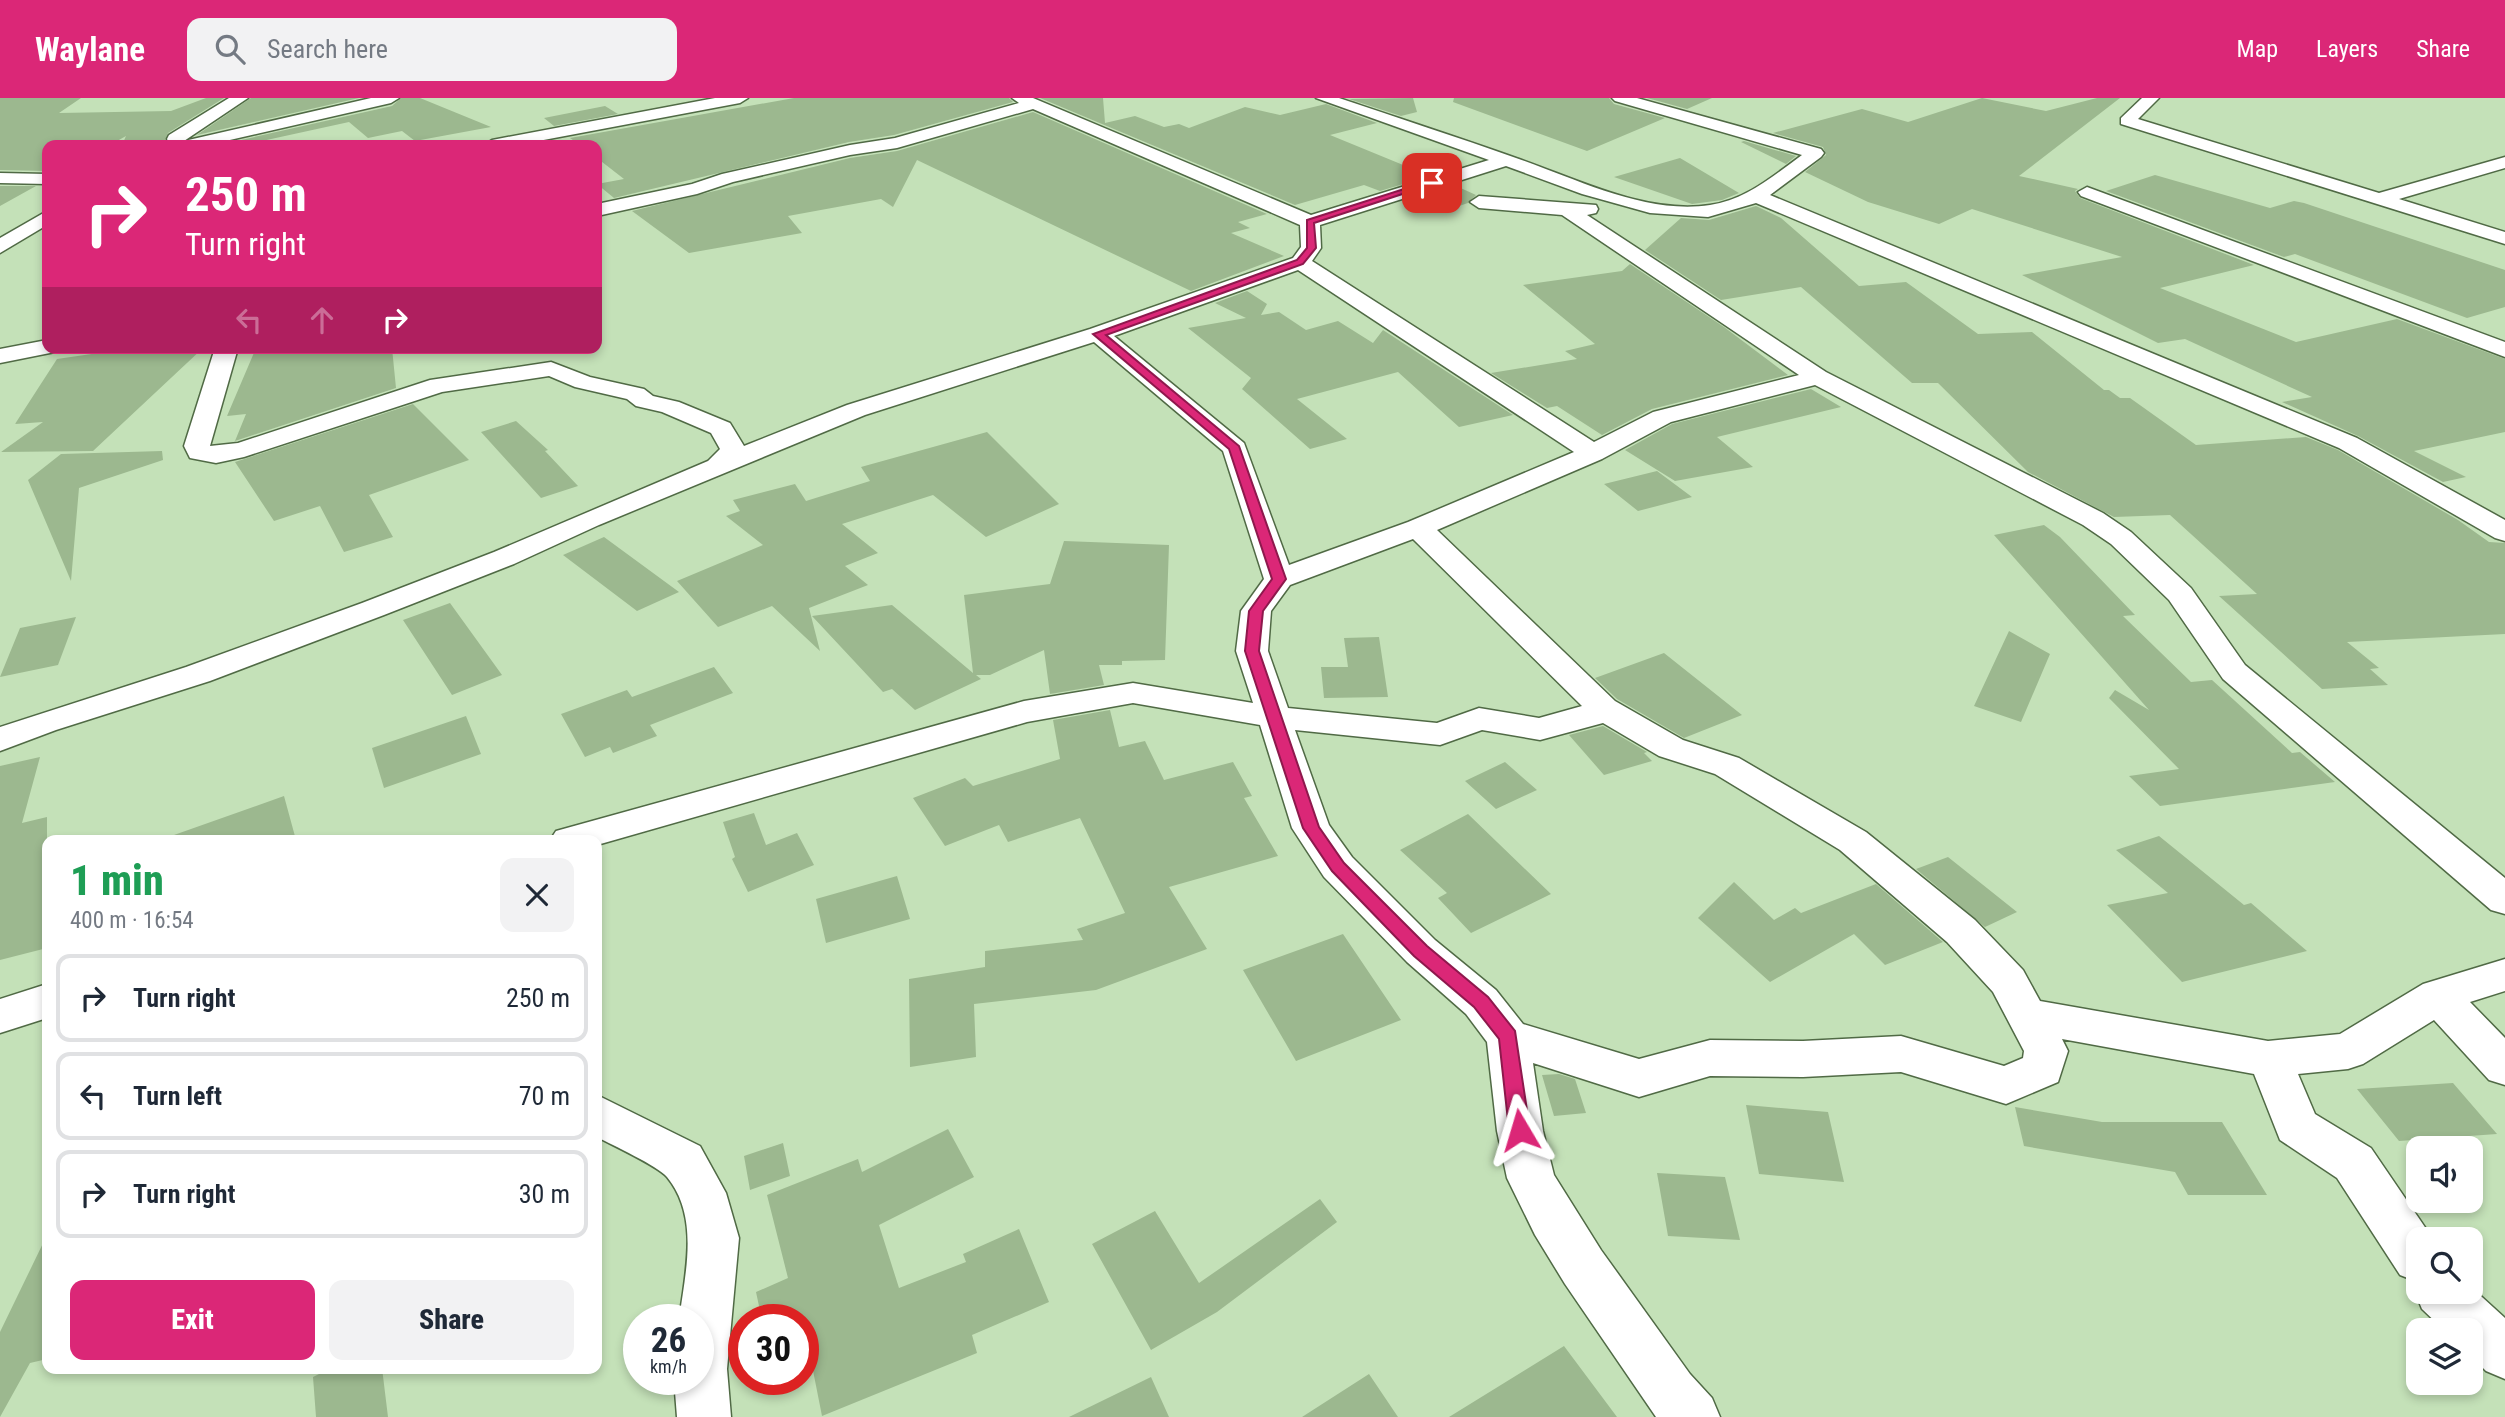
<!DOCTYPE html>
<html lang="en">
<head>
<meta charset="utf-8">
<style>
	body { margin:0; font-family:"Roboto Condensed",sans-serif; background:#f2f2f3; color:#1f2937; height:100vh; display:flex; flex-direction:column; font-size:26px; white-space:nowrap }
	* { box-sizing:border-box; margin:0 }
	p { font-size:23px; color:#747a83 }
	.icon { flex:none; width:38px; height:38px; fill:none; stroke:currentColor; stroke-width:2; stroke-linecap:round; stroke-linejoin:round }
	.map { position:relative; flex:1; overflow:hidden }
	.sheet { position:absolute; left:42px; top:737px; width:560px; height:539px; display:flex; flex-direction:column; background:#fff; border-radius:14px; box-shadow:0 4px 10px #0003 }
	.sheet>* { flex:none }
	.guide { position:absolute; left:42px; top:42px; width:560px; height:214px; border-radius:14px; box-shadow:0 4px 10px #0003; background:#db2777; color:#fff; overflow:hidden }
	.controls { position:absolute; left:2406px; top:1038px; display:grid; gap:14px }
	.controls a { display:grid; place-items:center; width:77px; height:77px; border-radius:14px; background:#fff; box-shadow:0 4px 10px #0003; font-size:35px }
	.speed { position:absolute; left:623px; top:1206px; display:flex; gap:14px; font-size:35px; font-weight:700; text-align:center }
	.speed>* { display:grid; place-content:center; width:91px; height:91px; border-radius:50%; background:#fff; box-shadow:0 4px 10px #0003; line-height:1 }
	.speed small { font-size:18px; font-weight:400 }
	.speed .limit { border:10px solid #d22; background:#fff; color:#111 }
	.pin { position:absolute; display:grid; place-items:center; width:60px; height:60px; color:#fff; margin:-30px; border-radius:14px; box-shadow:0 4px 10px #0006 }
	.me { position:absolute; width:77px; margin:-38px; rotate:353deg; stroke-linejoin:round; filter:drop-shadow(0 0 5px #0008) }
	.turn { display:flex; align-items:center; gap:24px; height:147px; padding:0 28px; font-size:32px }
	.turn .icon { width:91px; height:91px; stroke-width:2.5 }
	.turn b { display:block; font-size:49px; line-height:60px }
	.lanes { display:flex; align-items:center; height:66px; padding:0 28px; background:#0003; justify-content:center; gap:35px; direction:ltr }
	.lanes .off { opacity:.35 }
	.round { display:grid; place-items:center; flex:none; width:74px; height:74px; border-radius:14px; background:#f2f2f3 }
	.overview { display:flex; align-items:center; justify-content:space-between; height:119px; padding:0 28px }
	h1 { font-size:42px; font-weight:800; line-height:52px; color:#1e9e55 }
	.action { display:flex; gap:14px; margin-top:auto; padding:14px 28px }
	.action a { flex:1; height:80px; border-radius:14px; background:#db2777; color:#fff; font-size:28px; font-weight:800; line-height:80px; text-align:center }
	.action a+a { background:#f2f2f3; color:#1f2937 }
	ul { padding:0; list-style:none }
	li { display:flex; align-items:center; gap:21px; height:88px; margin:0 14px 10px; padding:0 14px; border:4px solid #e0e1e3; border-radius:14px }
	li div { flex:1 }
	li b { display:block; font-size:26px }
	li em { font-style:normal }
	header { display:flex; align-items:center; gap:42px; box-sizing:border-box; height:98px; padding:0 35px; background:#db2777; color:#fff }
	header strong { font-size:33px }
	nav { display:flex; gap:38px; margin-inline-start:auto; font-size:24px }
	.search { width:490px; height:63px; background:#f2f2f3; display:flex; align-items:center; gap:18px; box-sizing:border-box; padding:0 24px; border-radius:14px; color:#747a83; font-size:26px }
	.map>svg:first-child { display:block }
	.building { fill:#9cb88f }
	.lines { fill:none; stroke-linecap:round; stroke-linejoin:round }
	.minor-casing { stroke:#506a45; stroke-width:3 }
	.minor { fill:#fff; fill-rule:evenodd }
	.route { fill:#db2777; stroke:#8e194d; stroke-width:2 }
</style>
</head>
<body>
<header>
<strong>Waylane</strong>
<div class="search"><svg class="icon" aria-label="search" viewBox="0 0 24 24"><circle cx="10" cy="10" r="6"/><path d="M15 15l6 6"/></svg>Search here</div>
<nav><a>Map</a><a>Layers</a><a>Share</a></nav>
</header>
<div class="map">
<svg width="2505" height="1319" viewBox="0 0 2505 1319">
	<rect width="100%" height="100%" fill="#c4e1b8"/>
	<path class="building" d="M 0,0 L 81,0 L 59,15 L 171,13 L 206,0 L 224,0 L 168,35 L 165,42 L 168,47 L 122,47 L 126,38 L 110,47 L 47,47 L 47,73 L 0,72 Z
		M 251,0 L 359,0 L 197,37 Z
		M 401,0 L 420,0 L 491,29 L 415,43 L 402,33 L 368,40 L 349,24 L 244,47 L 219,47 L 392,8 Z
		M 794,0 L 1009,0 L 1013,4 L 894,37 L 849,44 L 614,100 L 597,86 L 624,81 L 597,60 L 597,47 L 580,47 L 570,40 Z
		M 1040,0 L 1103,0 L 1105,25 L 1135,18 L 1164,29 L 1179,26 L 1189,30 L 1245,9 L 1280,17 L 1326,6 L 1377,25 L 1330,37 L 1430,78 L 1380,93 L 1364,87 L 1295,107 Z
		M 1413,0 L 1417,14 L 1401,18 L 1349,1 Z
		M 1454,0 L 1609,0 L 1614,6 L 1665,20 L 1587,53 L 1453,4 Z
		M 1647,0 L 1712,0 L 1687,11 Z
		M 1982,0 L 2046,13 L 2097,0 L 2120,0 L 2019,78 L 2078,91 L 2075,93 L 2080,100 L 2254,167 L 2160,190 L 2296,244 L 2397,221 L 2505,261 L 2505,334 L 2414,353 L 2466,379 L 2443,384 L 2358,338 L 2282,304 L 2312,299 L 2185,241 L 2158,245 L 2022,177 L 2122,159 L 1972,111 L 1939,126 L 1868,104 L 1805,74 L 1826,57 L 1823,49 L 1773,35 L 1862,11 L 1908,24 Z
		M 605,8 L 618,16 L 554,28 L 544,20 Z
		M 1033,14 L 1267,116 L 1238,124 L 1250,130 L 1231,135 L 1284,158 L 1191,193 L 917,62 L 893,109 L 881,101 L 788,118 L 802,135 L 689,155 L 632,113 L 850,60 L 897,53 Z
		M 1744,43 L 1796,58 L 1786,66 L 1741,44 Z
		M 1680,60 L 1739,95 L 1722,102 L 1692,106 L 1614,79 Z
		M 2155,77 L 2270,110 L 2294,103 L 2304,105 L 2505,172 L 2505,209 L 2467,220 L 2295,156 L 2284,159 L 2106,93 Z
		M 1454,87 L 1476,97 L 1468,105 L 1438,115 L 1405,103 Z
		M 0,88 L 36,88 L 0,108 Z
		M 1756,108 L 1781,120 L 1859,188 L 1906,184 L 1978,236 L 2032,234 L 2104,292 L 2109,292 L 2120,300 L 2130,300 L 2196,347 L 2306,339 L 2338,352 L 2458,422 L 2489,444 L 2505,445 L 2505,536 L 2347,544 L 2379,570 L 2370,571 L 2388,587 L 2322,591 L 2219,498 L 2257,496 L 2170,417 L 2114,419 L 2028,374 L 1938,285 L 1912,285 L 1801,189 L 1721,202 L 1645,152 L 1681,120 L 1709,122 Z
		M 1630,166 L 1724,229 L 1788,277 L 1652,311 L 1602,337 L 1557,308 L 1547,310 L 1491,275 L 1577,261 L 1565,253 L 1595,246 L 1523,187 L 1622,173 Z
		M 1247,193 L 1267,206 L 1261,217 L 1279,214 L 1306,232 L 1338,223 L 1373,245 L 1383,232 L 1513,317 L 1459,329 L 1398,274 L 1297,301 L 1347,341 L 1310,351 L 1242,291 L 1251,280 L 1188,230 L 1246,220 L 1215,205 Z
		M 133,250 L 203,250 L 93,353 L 1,354 L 43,324 L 15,326 L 57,261 Z
		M 256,250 L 392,250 L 396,290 L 235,343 L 246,316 L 227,318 Z
		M 1811,291 L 1841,309 L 1717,339 L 1753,369 L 1675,383 L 1625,352 L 1672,326 Z
		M 413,306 L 469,362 L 369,397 L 393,439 L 344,454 L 320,408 L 274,423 L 235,364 Z
		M 516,323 L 548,352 L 545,353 L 578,388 L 541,400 L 481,334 Z
		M 987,334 L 1059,406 L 986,439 L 933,397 L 842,426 L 878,455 L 845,468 L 868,487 L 809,510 L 820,553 L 772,508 L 718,529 L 677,483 L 763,447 L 726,418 L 740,413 L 733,402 L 795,386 L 806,403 L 870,383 L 861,369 Z
		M 162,353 L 163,362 L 79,390 L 71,483 L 28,382 L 61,356 Z
		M 1657,373 L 1692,399 L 1638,413 L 1604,386 Z
		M 2044,427 L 2060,439 L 2135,517 L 2123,518 L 2191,584 L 2212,582 L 2292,655 L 2300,654 L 2335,684 L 2160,708 L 2129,678 L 2179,671 L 2109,600 L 2115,592 L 2149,612 L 1994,437 Z
		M 604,439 L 679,494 L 637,513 L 563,457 Z
		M 1064,443 L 1169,447 L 1165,562 L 1122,563 L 1122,567 L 1099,567 L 1104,587 L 1050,596 L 1044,552 L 990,577 L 976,577 L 981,581 L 915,612 L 892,591 L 883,594 L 812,518 L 892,507 L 973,575 L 964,497 L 1050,486 Z
		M 450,505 L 502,577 L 452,597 L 403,522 Z
		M 76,519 L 58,567 L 0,579 L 20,530 Z
		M 2009,533 L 2050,556 L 2021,624 L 1974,608 Z
		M 1379,539 L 1388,599 L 1324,600 L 1321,569 L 1348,569 L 1344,540 Z
		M 1664,555 L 1742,617 L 1684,640 L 1617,601 L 1595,580 Z
		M 714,569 L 733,595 L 650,627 L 657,638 L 613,655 L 610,649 L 585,659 L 561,616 L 627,592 L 632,599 Z
		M 1110,612 L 1119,649 L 1145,643 L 1164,682 L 1233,664 L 1252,698 L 1244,700 L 1278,758 L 1169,789 L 1207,851 L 1096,892 L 974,906 L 976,959 L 910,969 L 909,881 L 985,869 L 985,853 L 1083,842 L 1077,831 L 1125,815 L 1080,720 L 1008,744 L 999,727 L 945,748 L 913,700 L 965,680 L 973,688 L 1060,661 L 1053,622 Z
		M 466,618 L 481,656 L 384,690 L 372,650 Z
		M 1603,628 L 1647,654 L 1644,655 L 1652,663 L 1604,677 L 1569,637 Z
		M 40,659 L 22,725 L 47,719 L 47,850 L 0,862 L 0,668 Z
		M 1505,664 L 1537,692 L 1496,711 L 1465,683 Z
		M 284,698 L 296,742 L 175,742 L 174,737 Z
		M 754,715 L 766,747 L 797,735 L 814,767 L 748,794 L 732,761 L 735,759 L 723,724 Z
		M 1468,716 L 1551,796 L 1471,835 L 1438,800 L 1447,795 L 1400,752 Z
		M 2159,738 L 2244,807 L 2251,805 L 2307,853 L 2182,884 L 2107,807 L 2168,795 L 2116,752 Z
		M 1948,759 L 2017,814 L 1985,829 L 1916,771 Z
		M 897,778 L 910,821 L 826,845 L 816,801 Z
		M 1734,784 L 1774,822 L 1795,810 L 1801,815 L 1876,786 L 1943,844 L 1885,867 L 1854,836 L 1770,884 L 1698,820 Z
		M 1343,836 L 1401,922 L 1296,963 L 1243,872 Z
		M 1559,976 L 1575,981 L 1586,1015 L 1554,1018 L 1542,977 Z
		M 2453,985 L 2497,1036 L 2399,1043 L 2357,991 Z
		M 1746,1007 L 1828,1014 L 1844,1084 L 1759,1076 Z
		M 2015,1009 L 2102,1024 L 2222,1024 L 2267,1097 L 2188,1097 L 2175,1074 L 2024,1048 Z
		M 948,1031 L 974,1079 L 879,1127 L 899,1190 L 966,1164 L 963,1156 L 1019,1131 L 1049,1204 L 972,1237 L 977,1255 L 822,1318 L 803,1222 L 762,1222 L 756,1194 L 788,1180 L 767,1097 L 858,1061 L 862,1074 Z
		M 783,1045 L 790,1078 L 750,1092 L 744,1058 Z
		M 1657,1075 L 1725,1079 L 1740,1142 L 1668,1138 Z
		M 1320,1101 L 1337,1124 L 1217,1214 L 1151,1252 L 1092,1146 L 1155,1113 L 1199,1185 Z
		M 47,1137 L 47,1261 L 30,1265 L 0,1319 L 0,1234 Z
		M 1564,1248 L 1617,1319 L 1449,1319 Z
		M 331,1270 L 382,1270 L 388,1319 L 316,1319 L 313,1279 Z
		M 1369,1276 L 1398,1319 L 1302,1319 Z
		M 1151,1279 L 1169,1319 L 1069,1319 Z"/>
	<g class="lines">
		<g class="minor-casing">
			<path id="minor" d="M 229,0 L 248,0 L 184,43 L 371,0 L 399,0 L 391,5 L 208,47 L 169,45 L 167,41 L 169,37 Z
				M 715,0 L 748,0 L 740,5 L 517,47 L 484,47 L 492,42 Z
				M 1012,0 L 1033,0 L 1311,117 L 1489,62 L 1316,0 L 1339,0 C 1398,20 1457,39 1516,60 C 1575,80 1645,117 1710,107 C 1746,102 1773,78 1802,57 L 1615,3 L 1612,0 L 1637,0 L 1821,51 L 1824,55 L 1821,59 L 1770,97 L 2357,340 L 2505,422 L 2505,443 L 2495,440 L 2339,350 L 1756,105 L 1708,119 L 1650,115 L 1582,96 L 1506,68 L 1320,127 L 1321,150 L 1312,163 L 1594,344 L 1653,314 L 1799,277 L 1562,117 L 1479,110 L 1470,104 L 1479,98 L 1596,107 L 1598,111 L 1596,115 L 1587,117 L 1826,274 L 2103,415 L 2131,434 L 2191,490 L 2245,567 L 2505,780 L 2505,816 L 2491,812 L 2223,581 L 2169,502 L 2111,446 L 2083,427 L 1815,287 L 1671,324 L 1602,361 L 1437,432 L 1615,603 L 1683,642 L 1739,660 L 1866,734 L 1975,822 L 2023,872 L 2040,903 L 2268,943 L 2340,936 L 2423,886 L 2505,861 L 2505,893 L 2470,904 L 2505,940 L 2505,987 L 2489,982 L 2434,922 L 2363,966 L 2348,971 L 2298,976 L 2315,1016 L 2371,1050 L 2433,1141 L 2418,1141 L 2418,1184 L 2400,1177 L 2337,1080 L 2280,1042 L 2254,976 L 2062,941 L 2068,953 L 2058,984 L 2006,1006 L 1901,974 L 1803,979 L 1710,978 L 1639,999 L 1533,965 L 1543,1033 L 1554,1077 L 1601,1152 L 1690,1276 L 1712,1300 L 1720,1319 L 1656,1319 L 1565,1186 L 1535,1137 L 1507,1080 L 1497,1033 L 1487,944 L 1466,916 L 1407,864 L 1324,779 L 1292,730 L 1260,627 L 1133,605 L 1027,624 L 597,747 L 597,742 L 550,742 L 556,733 L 1024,603 L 1133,585 L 1253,605 L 1236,553 L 1241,513 L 1264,481 L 1223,353 L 1094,244 L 865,317 L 599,427 L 514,466 L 384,517 L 210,583 L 56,632 L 0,653 L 0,629 L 186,569 L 362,505 L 494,454 L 708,363 L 720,351 L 711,335 L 662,314 L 636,308 L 627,301 L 575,289 L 549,278 L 442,294 L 244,359 L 216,365 L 190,360 L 184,348 L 215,250 L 238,250 L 210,348 L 238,345 L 430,282 L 551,264 L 590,279 L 644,291 L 653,298 L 679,304 L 730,325 L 744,348 L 847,307 L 1090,231 L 1293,160 L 1301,149 L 1300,127 L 1033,11 L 897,50 L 850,57 L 733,84 L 697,96 L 597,118 L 597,106 L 692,86 L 722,76 L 850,47 L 895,40 L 1019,5 ZM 1298,172 L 1574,354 L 1408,424 L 1289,467 L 1244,345 L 1114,238 ZM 1413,441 L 1582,608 L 1539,620 L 1479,610 L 1437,625 L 1288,610 L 1268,553 L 1271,513 L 1290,487 ZM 1603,625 L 1659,658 L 1715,676 L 1840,752 L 1947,844 L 1993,894 L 2024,953 L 2023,960 L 2004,968 L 1901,938 L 1803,943 L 1710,942 L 1639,961 L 1523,926 L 1496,892 L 1435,842 L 1352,759 L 1329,727 L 1295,632 L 1440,647 L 1482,632 L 1540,642 Z
				M 2142,0 L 2159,0 L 2138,21 L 2379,95 L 2505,59 L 2505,70 L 2399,101 L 2505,134 L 2505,146 L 2121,26 L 2121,20 Z
				M 0,75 L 47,76 L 47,86 L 0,85 Z
				M 2087,89 L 2505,244 L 2505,259 L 2081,98 L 2078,94 Z
				M 47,113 L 47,127 L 0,155 L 0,140 Z
				M 47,242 L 47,250 L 58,250 L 55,254 L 0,265 L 0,251 Z
				M 47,886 L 47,920 L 0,935 L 0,901 Z
				M 597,997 L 700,1048 L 726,1095 L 739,1140 L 727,1271 L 731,1319 L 677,1319 L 674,1281 L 698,1281 L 698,1222 L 679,1222 C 685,1176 700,1119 667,1079 C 658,1068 612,1047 597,1039 Z
				M 2418,1185 L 2418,1194 L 2471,1194 L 2471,1189 L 2505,1220 L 2505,1281 L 2486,1273 L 2471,1258 L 2471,1232 L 2444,1232 L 2422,1211 L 2415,1194 Z"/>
		</g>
		<use href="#minor" class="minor"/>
	</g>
	<path class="route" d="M 1429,83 L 1436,85 L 1314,125 L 1316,150 L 1303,166 L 1106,237 L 1239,348 L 1286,481 L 1263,513 L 1259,553 L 1319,729 L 1344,765 L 1427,848 L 1488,899 L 1515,933 L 1530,1032 L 1527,1039 L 1520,1042 L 1512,1039 L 1509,1032 L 1499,941 L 1474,909 L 1414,858 L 1332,773 L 1303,730 L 1245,553 L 1249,513 L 1272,481 L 1229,351 L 1093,236 L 1297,162 L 1307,150 L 1307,122 Z"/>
</svg>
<div class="controls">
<a><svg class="icon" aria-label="sound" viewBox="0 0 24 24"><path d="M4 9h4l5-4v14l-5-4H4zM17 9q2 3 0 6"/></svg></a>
<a><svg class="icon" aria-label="search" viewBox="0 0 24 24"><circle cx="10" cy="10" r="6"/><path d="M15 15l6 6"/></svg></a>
<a><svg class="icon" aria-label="layers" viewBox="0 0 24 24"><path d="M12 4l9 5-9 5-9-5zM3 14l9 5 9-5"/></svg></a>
</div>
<div class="speed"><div>26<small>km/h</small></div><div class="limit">30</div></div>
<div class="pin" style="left:1432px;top:85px;background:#d93025"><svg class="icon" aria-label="arrive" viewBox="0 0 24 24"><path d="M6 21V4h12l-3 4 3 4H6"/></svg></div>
<svg class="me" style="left:1520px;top:1032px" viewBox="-20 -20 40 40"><path d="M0-17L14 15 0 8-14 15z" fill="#db2777" stroke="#fff" stroke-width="4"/></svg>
<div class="guide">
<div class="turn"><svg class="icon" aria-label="right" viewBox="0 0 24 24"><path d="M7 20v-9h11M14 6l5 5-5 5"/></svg><div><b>250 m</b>Turn right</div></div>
<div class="lanes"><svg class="icon off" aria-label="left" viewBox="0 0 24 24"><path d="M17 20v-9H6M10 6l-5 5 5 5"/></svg><svg class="icon off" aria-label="ahead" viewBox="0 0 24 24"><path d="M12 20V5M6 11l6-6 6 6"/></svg><svg class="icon" aria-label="right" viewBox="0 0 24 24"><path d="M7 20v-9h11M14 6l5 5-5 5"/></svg></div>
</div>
<section class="sheet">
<div class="overview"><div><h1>1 min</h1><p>400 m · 16:54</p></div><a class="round"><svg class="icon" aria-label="close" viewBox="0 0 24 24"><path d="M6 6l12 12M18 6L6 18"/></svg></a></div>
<ul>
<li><svg class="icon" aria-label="right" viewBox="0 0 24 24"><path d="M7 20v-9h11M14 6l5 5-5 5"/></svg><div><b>Turn right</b></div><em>250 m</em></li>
<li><svg class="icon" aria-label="left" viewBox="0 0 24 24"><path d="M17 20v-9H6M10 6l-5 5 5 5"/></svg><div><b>Turn left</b></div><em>70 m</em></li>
<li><svg class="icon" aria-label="right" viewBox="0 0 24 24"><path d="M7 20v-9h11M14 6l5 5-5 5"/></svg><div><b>Turn right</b></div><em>30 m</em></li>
</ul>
<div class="action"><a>Exit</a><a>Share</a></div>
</section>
</div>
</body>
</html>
